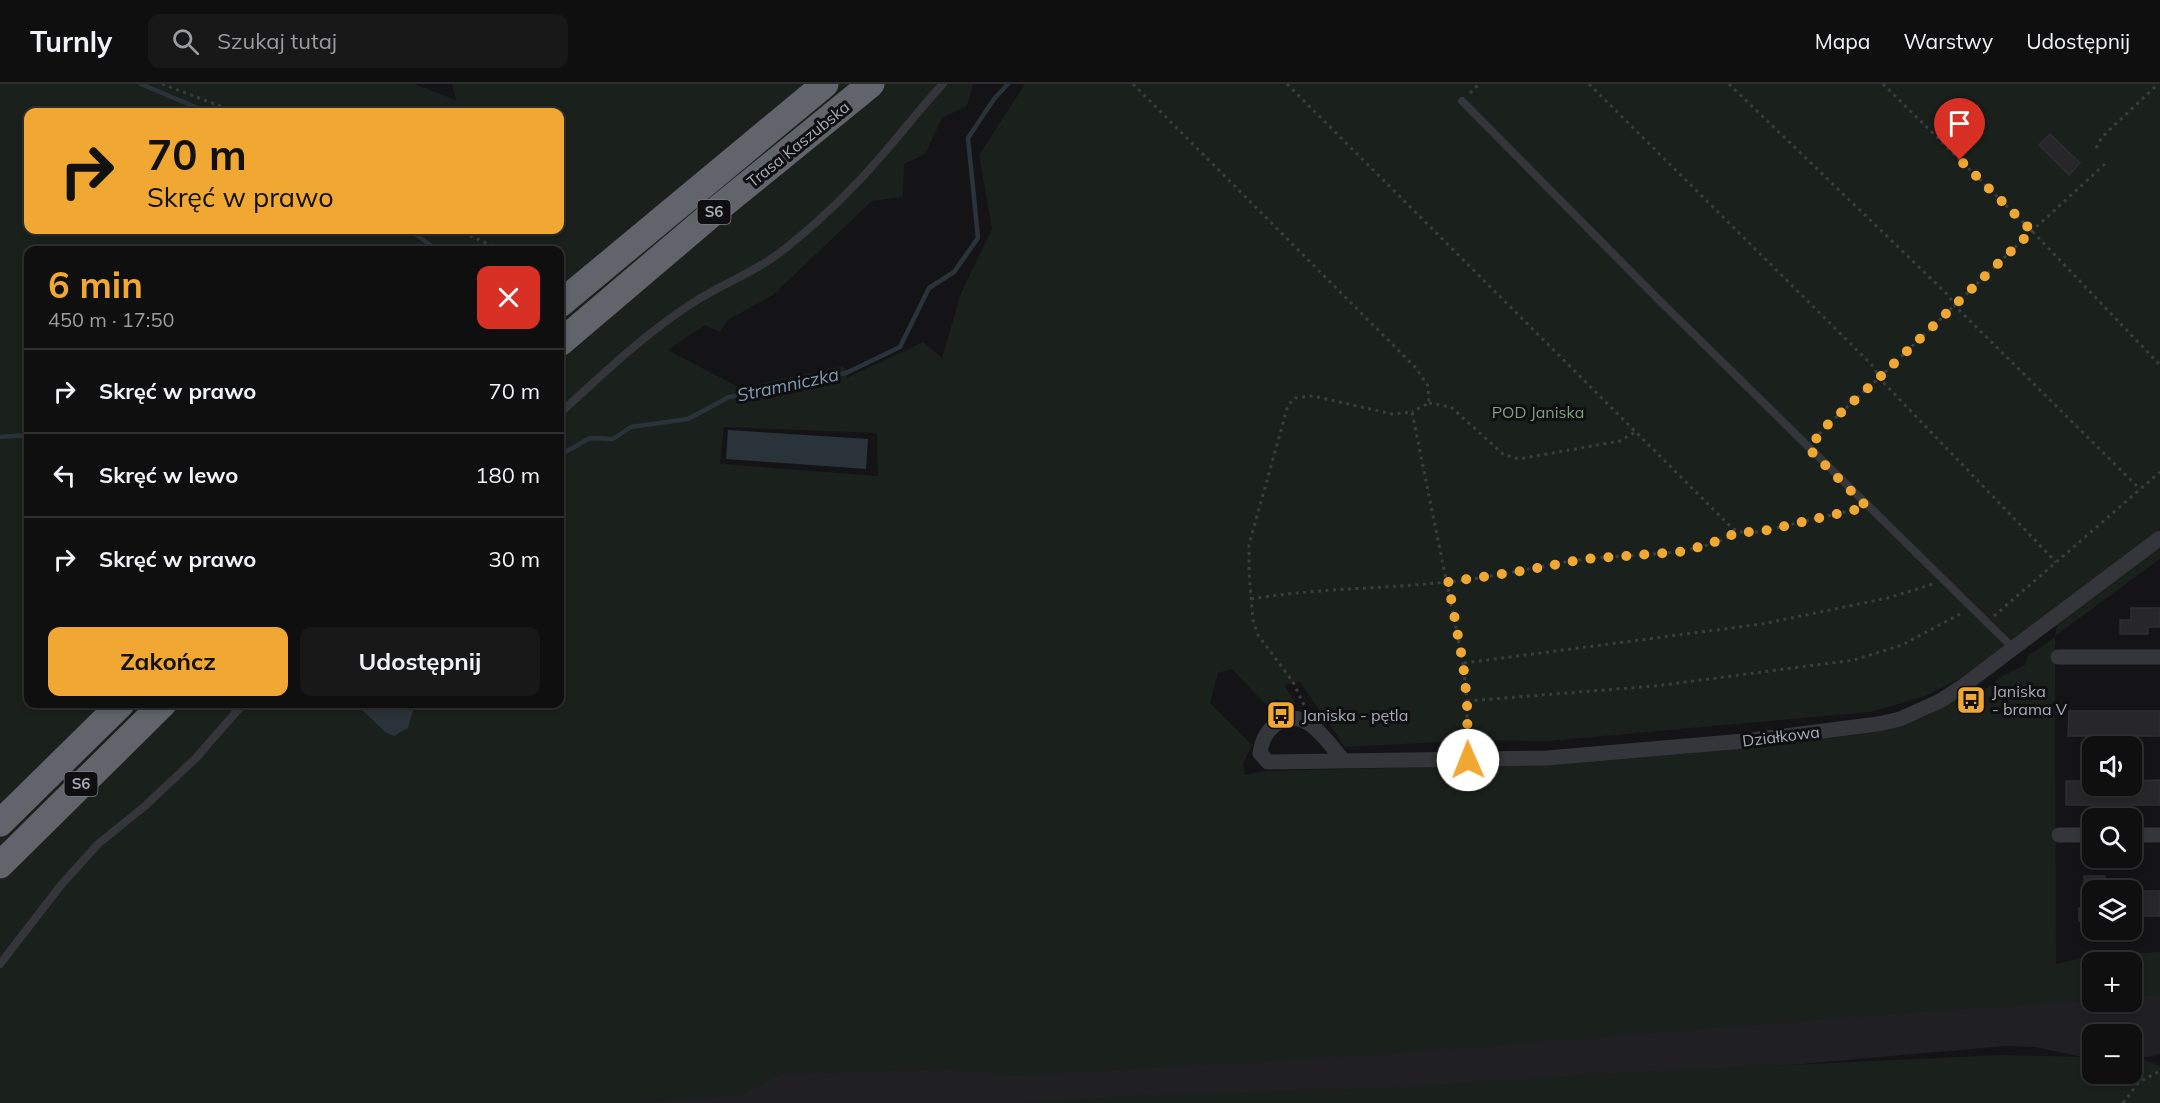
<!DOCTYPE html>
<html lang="pl">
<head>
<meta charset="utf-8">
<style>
	body { margin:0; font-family:Mulish,sans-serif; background:#181819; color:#f1f3f6; height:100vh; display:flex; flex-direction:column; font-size:22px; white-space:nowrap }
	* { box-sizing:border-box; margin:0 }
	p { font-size:20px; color:#9b9c9f }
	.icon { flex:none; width:33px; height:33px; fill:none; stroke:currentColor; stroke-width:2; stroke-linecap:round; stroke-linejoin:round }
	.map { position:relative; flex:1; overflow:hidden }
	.sheet { position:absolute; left:24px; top:162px; width:540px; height:462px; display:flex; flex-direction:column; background:#0f0f10; border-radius:12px; box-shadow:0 3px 9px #0003,0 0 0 2px #2f2f30 }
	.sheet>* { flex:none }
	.banner { position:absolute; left:24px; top:24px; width:540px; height:126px; border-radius:12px; box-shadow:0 3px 9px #0003,0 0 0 2px #2f2f30; background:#f0a832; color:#111; overflow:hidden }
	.controls { position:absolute; left:2082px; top:652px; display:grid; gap:12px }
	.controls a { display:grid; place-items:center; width:60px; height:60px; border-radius:12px; background:#0f0f10; box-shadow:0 3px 9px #0003,0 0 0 2px #2f2f30; font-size:30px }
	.pin { position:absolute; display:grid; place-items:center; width:51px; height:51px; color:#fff; margin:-62px -26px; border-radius:50% 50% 50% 0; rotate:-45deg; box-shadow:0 0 6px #0007 }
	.pin .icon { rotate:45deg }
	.me { position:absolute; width:66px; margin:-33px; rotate:359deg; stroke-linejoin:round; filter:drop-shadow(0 0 4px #0008) }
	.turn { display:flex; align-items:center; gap:21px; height:126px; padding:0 24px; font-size:27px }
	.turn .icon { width:78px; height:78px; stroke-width:2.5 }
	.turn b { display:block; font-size:42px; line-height:51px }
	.round { display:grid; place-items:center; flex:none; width:63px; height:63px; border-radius:12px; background:#181819 }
	.head { display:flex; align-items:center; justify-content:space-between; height:102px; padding:0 24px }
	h1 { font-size:36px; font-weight:700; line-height:45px; color:#f0a832 }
	.action { display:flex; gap:12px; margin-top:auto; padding:12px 24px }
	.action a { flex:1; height:69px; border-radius:12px; background:#f0a832; color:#111; font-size:24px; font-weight:700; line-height:69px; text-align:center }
	.action a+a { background:#181819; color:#f1f3f6 }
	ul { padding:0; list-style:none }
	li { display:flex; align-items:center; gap:18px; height:84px; padding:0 24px; border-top:2px solid #2f2f30 }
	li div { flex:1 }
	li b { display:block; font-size:22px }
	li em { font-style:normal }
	header { display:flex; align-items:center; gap:36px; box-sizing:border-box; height:84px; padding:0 30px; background:#0f0f10; border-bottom:2px solid #2f2f30 }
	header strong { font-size:28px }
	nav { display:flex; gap:33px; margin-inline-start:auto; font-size:21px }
	.search { width:420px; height:54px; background:#181819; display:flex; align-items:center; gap:15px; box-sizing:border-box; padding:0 21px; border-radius:12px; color:#9b9c9f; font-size:22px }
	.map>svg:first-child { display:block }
	.built { fill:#202023; fill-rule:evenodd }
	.green { fill:#1a201b; fill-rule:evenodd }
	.water { fill:#2a3339 }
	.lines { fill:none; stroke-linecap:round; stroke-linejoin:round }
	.stream { stroke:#2a3339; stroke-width:4.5 }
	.building { fill:#27272a; stroke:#2e2e32; stroke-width:1.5 }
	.path { stroke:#3b3d41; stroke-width:3; stroke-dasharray:3 4.5; stroke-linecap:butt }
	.lane { stroke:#35363b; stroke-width:8 }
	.street { stroke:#35363b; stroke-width:15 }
	.highway { stroke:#61646b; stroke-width:27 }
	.route { stroke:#f0a832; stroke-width:10; stroke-dasharray:0 18 }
	.labels { text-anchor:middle; stroke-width:6; stroke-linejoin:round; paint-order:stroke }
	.shield { fill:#0f0f11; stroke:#797c84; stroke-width:1.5 }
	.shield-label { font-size:15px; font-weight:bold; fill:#a6abb6 }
	.street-label { font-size:16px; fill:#a6abb6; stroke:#0f0f11 }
	.park-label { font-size:16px; fill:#7da17d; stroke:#0f0f11 }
	.poi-label { font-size:16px; fill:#a6abb6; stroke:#0f0f11; text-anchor:start }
	.water-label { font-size:18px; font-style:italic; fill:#7d9ab1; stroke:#0f0f11 }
</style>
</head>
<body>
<header>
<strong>Turnly</strong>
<div class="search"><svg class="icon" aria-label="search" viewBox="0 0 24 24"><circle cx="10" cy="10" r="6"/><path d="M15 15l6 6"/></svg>Szukaj tutaj</div>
<nav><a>Mapa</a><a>Warstwy</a><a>Udostępnij</a></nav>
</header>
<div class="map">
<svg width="2160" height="1019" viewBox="0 0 2160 1019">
	<rect width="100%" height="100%" fill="#141416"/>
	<path class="built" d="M 2160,868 L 2160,970 L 2148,973 L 2132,974 L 2132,951 L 2092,951 L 2092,975 L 2035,963 L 2005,962 L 1734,986 L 1316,1019 L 269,1019 L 642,993 L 1887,926 L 2081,874 ZM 2092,879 L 2132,879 L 2132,918 L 2092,918 Z"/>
	<path class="green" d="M 0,0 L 414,0 L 456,16 L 452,0 L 973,0 L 967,22 L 942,34 L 925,70 L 904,80 L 903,113 L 872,117 L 773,211 L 728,236 L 720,248 L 705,241 L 668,266 L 740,304 L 844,282 L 847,294 L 923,258 L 942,274 L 961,209 L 992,145 L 979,71 L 1025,0 L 2160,0 L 2160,445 L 2019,553 L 1957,596 L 1923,613 L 1870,628 L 1548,657 L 1480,656 L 1345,663 L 1300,598 L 1284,601 L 1296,619 L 1287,625 L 1277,615 L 1266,621 L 1232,585 L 1218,589 L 1210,619 L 1252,661 L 1243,680 L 1245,691 L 1268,687 L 1549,680 L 1739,664 L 1872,649 L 1927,632 L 1960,613 L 1965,622 L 2002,592 L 2025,581 L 2028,572 L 2055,553 L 2057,540 L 2160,461 L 2160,475 L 2055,552 L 2055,585 L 2056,880 L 2081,874 L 2160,868 L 2160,911 L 2132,913 L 2132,879 L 2092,879 L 2092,916 L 1904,929 L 1366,971 L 1015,992 L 955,985 L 781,990 L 742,1011 L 628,1019 L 0,1019 ZM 28,28 L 560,28 L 560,146 L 28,146 ZM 28,166 L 560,166 L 560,620 L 28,620 ZM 724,343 L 877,349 L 878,392 L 720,380 Z
		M 2000,971 L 2092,973 L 2092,990 L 2132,990 L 2132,973 L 2140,974 L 2160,982 L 2160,1019 L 1023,1019 L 1129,1012 L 1389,1004 L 1616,989 Z"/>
	<path class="water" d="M 728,346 L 868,355 L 866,385 L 726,375 Z
		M 356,620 L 415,620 L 408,644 L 394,652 L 385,648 Z"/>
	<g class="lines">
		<path class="stream" d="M 141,0 L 207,28
			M 410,146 L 437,166
			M 0,353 L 28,351
			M 560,371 L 590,354 L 613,355 L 631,343 L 688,335 L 729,313 L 846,289 L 900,263 L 929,204 L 954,188 L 978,154 L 968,54 L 994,15 L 1008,0"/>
	</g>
	<path class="building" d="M 2050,50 L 2080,79 L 2069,91 L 2039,61 Z
		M 2131,524 L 2160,524 L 2160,543 L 2148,543 L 2148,550 L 2120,550 L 2120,536 L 2131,536 Z
		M 2069,627 L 2160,627 L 2160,652 L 2068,652 Z
		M 2160,696 L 2160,721 L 2066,721 L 2066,697 L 2092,697 L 2092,702 L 2132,702 L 2132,697 Z
		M 2084,792 L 2105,792 L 2106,807 L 2084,807 Z
		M 2132,807 L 2160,807 L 2160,832 L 2132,832 Z
		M 2079,824 L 2092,824 L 2092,837 L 2079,837 Z"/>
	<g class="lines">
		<path class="path" d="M 162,0 L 236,28
			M 1133,0 L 1416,284 L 1428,302 L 1429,319 L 1412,328
			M 1287,0 L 1732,444 L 1739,448 L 1759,448 L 1857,425
			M 1589,0 L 1873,282 L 1879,294 L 2056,478
			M 1729,0 L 1949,212 L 1955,222 L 2139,404
			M 1883,0 L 2032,147 L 2160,281
			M 1470,9 L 1479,0
			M 2096,64 L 2102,53 L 2158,0
			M 456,146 L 503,166
			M 1429,319 L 1451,323 L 1503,370 L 1519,375 L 1620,357 L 1635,348
			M 1815,356 L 1823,345 L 1879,294 L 2032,147 L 2107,78
			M 1251,515 C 1316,504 1382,505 1447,498 C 1494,494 1540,481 1587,475 C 1638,469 1693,474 1739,448
			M 1994,532 L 2160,388
			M 1464,579 L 1762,540 L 1888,514 L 1933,500
			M 1467,617 L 1655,602 L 1854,576 L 1902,561 L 1962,529
			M 1304,621 L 1293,598 L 1258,551 L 1253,536 L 1249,489 L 1249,461 L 1288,321 L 1295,314 L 1313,312 L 1392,330 L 1412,328 L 1463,579 L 1467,617 L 1467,662
			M 2123,1019 L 2139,998 L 2160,987"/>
		<path class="lane" d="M 1462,17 L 1656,213 L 2013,564
			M 560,329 C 600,293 640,254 685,224 C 718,201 755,189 786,164 C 821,136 855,103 884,69 C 904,46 922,22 943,0
			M 0,880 L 61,801 L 98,760 L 145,722 L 196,674 L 243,620"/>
		<path class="street" d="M 2058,573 L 2160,573
			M 1344,677 C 1326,657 1305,619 1275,641 C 1265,649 1262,657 1260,669 L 1268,678 L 1547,674 L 1744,657 L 1878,640 L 1900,635 L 1940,617 L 1963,602 L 2160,454
			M 2059,751 L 2092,751
			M 2132,751 L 2160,751"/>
		<path class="highway" d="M 560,220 L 825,0
			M 560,259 L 720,123 L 871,0
			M 0,739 L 121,620
			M 0,781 L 163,620"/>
	</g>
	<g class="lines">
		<path class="route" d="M 1468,676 L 1467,617 L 1463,579 L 1448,498 L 1516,488 L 1585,475 L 1679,468 L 1707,461 L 1739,448 L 1759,448 L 1867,423 L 1809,365 L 1823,345 L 1879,294 L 2032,147 L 1960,76"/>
	</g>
	<defs>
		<g id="bus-square" transform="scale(1.5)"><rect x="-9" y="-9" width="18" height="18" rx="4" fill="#f0a832" stroke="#0f0f11"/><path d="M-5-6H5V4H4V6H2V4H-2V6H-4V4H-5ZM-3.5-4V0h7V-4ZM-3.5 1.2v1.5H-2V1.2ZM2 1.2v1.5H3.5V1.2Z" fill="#111"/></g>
	</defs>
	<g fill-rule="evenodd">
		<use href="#bus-square" x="1971" y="616"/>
		<use href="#bus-square" x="1281" y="631"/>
	</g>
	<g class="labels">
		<g class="shield">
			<rect x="697.5" y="116" width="33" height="24" rx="4.5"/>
			<rect x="64.5" y="688" width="33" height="24" rx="4.5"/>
		</g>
		<g class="shield-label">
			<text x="714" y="133">S6</text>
			<text x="81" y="705">S6</text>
		</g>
		<g class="street-label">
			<text transform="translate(798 60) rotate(-39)" y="6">Trasa Kaszubska</text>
			<text transform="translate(1781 652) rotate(-7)" y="6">Działkowa</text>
		</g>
		<g class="park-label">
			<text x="1538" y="334">POD Janiska</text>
		</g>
		<g class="poi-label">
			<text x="1992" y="613">Janiska<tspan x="1992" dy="18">- brama V</tspan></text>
			<text x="1302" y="637">Janiska - pętla</text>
		</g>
		<g class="water-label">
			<text transform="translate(788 301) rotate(-12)" y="6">Stramniczka</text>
		</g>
	</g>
</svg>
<div class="controls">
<a><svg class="icon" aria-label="sound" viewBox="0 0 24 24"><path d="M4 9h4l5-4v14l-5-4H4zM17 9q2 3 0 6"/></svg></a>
<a><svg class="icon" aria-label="search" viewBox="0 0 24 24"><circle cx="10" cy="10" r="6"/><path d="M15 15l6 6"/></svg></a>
<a><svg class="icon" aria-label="layers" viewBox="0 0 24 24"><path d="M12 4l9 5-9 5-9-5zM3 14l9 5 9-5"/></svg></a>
<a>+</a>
<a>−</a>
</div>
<div class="pin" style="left:1960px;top:76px;background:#d93025"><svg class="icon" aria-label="arrive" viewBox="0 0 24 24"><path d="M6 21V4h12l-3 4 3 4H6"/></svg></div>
<svg class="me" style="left:1468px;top:676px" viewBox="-20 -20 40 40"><circle r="19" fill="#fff"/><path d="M0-13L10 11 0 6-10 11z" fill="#f0a832"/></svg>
<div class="banner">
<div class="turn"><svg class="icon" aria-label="right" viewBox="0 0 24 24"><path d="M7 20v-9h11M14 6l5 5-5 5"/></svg><div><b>70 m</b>Skręć w prawo</div></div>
</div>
<section class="sheet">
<div class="head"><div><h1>6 min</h1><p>450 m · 17:50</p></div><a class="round" style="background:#d93025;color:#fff"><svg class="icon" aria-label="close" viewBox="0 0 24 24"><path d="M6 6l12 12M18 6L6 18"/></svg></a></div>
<ul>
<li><svg class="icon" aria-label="right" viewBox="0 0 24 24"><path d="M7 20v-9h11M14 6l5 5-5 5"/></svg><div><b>Skręć w prawo</b></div><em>70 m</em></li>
<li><svg class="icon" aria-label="left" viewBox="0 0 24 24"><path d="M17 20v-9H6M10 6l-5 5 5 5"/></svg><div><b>Skręć w lewo</b></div><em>180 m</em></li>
<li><svg class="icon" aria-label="right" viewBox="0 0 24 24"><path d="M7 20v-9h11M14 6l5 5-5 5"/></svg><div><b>Skręć w prawo</b></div><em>30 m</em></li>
</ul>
<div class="action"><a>Zakończ</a><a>Udostępnij</a></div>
</section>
</div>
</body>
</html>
